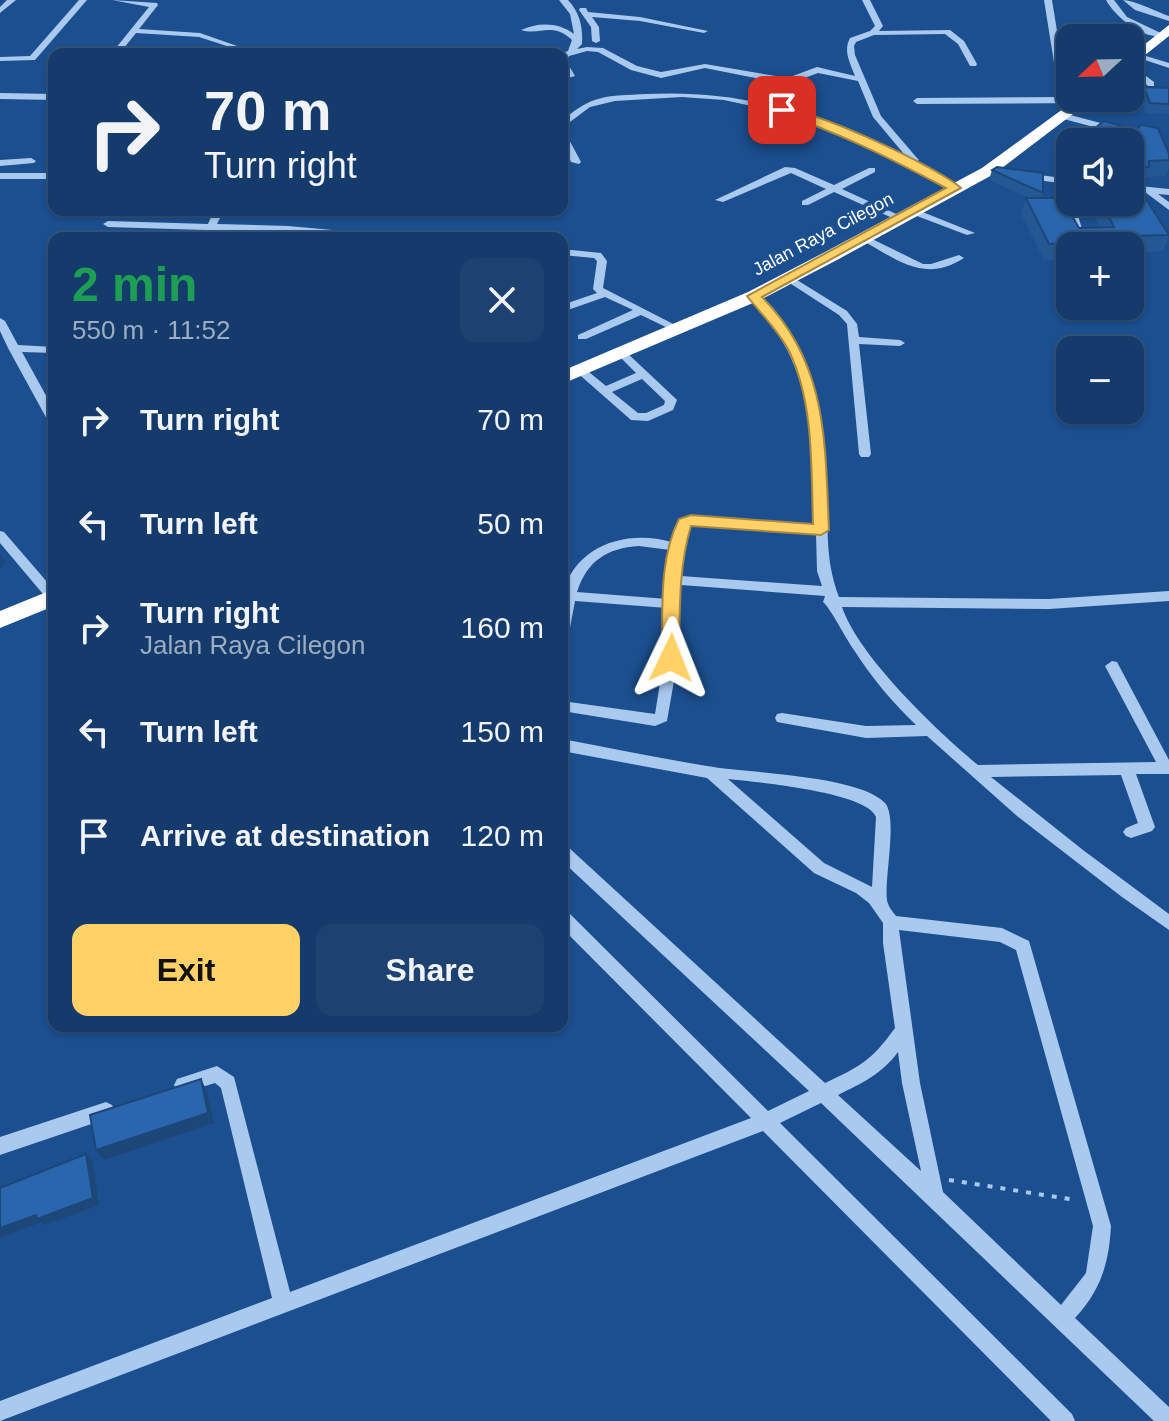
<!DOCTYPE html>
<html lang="en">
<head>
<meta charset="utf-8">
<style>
	body { margin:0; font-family:Arial,sans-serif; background:#1d4271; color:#f1f3f6; height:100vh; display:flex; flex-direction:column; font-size:30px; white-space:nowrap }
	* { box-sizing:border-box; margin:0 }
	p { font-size:26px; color:#9dadc1 }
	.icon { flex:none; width:44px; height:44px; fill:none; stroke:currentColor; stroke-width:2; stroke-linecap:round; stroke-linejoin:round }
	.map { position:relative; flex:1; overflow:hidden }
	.side { position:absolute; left:48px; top:232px; width:520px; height:800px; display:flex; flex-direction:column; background:#143b6b; border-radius:16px; box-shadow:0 2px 6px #0004,0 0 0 2px #33557e }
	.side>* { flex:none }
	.top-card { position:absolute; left:48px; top:48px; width:520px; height:168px; border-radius:16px; box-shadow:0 2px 6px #0004,0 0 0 2px #33557e; background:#143b6b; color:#f1f3f6; overflow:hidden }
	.needle { width:52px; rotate:248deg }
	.controls { position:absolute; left:1056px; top:24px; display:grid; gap:16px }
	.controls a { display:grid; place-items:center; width:88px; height:88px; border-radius:16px; background:#143b6b; box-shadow:0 2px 6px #0004,0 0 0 2px #33557e; font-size:40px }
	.pin { position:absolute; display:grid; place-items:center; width:68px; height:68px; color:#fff; margin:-34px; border-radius:16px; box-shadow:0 4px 12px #0006 }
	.me { position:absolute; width:88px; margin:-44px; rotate:2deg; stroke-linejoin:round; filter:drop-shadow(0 0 6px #0008) }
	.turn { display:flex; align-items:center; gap:28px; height:168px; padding:0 24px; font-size:36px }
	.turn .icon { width:104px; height:104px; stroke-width:2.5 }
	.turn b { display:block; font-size:56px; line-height:68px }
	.round { display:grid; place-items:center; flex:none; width:84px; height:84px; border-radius:16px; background:#1d4271 }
	.summary { display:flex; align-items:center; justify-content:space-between; height:136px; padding:0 24px }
	h1 { font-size:48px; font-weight:600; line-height:60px; color:#1e9e55 }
	.action { display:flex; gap:16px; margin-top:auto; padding:16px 24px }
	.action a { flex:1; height:92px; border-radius:16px; background:#ffd166; color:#111; font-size:32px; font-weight:600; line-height:92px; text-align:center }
	.action a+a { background:#1d4271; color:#f1f3f6 }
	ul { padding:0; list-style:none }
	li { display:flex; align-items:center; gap:24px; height:104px; padding:0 24px }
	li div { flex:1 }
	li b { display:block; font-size:30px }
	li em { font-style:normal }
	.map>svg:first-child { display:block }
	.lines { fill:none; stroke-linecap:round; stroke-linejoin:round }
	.path { stroke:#a9c9ee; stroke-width:4; stroke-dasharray:5 8; stroke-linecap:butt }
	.minor { fill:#a9c9ee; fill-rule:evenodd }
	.highway { fill:#fff; fill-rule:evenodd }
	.wall { fill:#245895 }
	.shaded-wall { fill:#1d4779 }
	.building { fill:#2a66ad; stroke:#1d4779; stroke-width:2 }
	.route { fill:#ffd166; stroke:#a68842; stroke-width:2 }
	.labels { text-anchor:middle; stroke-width:8; stroke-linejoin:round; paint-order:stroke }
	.far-street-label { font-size:18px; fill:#fff; stroke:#1b4f8f }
</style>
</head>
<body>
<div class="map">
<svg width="1169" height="1421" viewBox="0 0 1169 1421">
	<rect width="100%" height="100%" fill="#1b4f8f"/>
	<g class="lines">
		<path class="path" d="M 949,1180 L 1076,1200"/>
		<path class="minor" d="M 7,0 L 16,0 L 0,13 L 0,7 Z
			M 79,0 L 87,0 L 35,60 L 0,61 L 0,57 L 30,56 Z
			M 112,0 L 157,3 L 158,5 L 139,29 L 200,33 L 240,47 L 236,49 L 199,37 L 136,33 L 119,54 L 111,54 L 149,7 Z
			M 559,0 L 568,0 C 580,13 583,27 582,44 L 577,49 L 587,47 L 603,48 L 637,66 L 661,72 L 705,64 L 776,76 L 790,77 L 817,67 L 855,76 C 850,63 843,51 850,38 L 870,31 L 875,26 L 862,0 L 870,0 L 883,26 L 879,31 L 950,30 L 964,41 L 977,64 L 976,66 L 970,66 L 958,44 L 945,34 L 874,35 L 856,42 L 854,46 L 855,55 L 881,116 L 917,158 L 919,160 L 915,163 L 960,188 L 952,190 L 839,133 L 783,114 L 756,136 L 750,136 L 750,132 L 775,111 L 724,100 L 682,97 L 615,101 L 590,107 L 562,128 L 562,121 C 592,94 608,96 646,94 C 746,89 821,115 909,160 L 873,117 L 858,81 L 818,73 L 791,83 L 776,82 L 705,68 L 661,78 L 631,70 L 598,52 L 587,51 L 569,56 L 568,64 L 575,76 L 568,78 L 562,68 L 562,54 L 559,54 L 568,51 L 572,40 C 552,21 540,36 521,30 C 538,22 559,22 574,34 L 570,14 Z
			M 1044,0 L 1052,0 L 1064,74 L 1070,80 L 1070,87 L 1056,75 Z
			M 1106,0 L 1114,0 L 1127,17 L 1165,35 C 1146,42 1115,17 1106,0 Z
			M 1123,0 C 1134,0 1157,12 1169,16 L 1169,21 L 1135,10 Z
			M 580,8 L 586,8 L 588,12 L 640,17 L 708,31 L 704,33 L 640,21 L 592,17 L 599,27 L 600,41 L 596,43 L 592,41 L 591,27 L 579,10 Z
			M 1136,53 L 1169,63 L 1169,68 L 1136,57 Z
			M 1130,64 L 1154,82 L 1154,86 L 1148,86 L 1130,70 Z
			M 0,93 L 54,94 L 54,100 L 0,99 Z
			M 1070,97 L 1088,100 L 1084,103 L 917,104 L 913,101 L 917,98 Z
			M 1063,113 L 1119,128 L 1120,130 L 1116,133 L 1060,118 L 1059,116 Z
			M 562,131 L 566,134 L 581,162 L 579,164 L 571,162 L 562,143 Z
			M 31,158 L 36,161 L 34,163 L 0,166 L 0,160 Z
			M 785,167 L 795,168 L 834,185 L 869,168 L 875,168 L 875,172 L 842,189 L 905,218 L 897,220 L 834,192 L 808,205 L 802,205 L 802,201 L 826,189 L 791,173 L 723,202 L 715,200 Z
			M 0,173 L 48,173 L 53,176 L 48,179 L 0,179 Z
			M 1024,173 L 1070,179 L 1070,202 L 1074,202 L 1084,236 L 1082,238 L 1074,236 L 1060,183 L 1021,178 L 1019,176 Z
			M 1130,185 L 1169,189 L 1169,195 L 1158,194 L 1169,202 L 1169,210 L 1145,192 L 1130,191 Z
			M 909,209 L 915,209 L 975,233 L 967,235 L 909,213 Z
			M 214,210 L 224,210 L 217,224 L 288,226 L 389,235 L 394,238 L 215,230 L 211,238 L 201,238 L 205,230 L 108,227 L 103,224 L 108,221 L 208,224 Z
			M 513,210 L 534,210 L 535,211 L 530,214 Z
			M 864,235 L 923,264 L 931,264 L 959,255 L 964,258 C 924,284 897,259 861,240 L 861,236 Z
			M 562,249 L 601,253 L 607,261 L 603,288 L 683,329 L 682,331 L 674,331 L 641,315 L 586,339 L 578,339 L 578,335 L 633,310 L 605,297 L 562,312 L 562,305 L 597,293 L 593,289 L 597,261 L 594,258 L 562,255 Z
			M 789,275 L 847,311 L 857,324 L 859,337 L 900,340 L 905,343 L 900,346 L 859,344 L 871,454 L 869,457 L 861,457 L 859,454 L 847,324 L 839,315 L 785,280 L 785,276 Z
			M 754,293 L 758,294 C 767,305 777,315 785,327 C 818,380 825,439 827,500 C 828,536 826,562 839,597 L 1049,599 L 1169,591 L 1169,601 L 1049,609 L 842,607 C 859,657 937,731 978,765 L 1156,762 L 1105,666 L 1112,661 L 1117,662 L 1169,760 L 1169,774 L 1136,774 L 1155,827 L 1152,831 L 1131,838 L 1126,836 L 1123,832 L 1126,828 L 1138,823 L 1121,775 L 991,777 L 1083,850 L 1169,914 L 1169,930 L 1122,897 L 1017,816 L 927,736 L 866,738 L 777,722 L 775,718 L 777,714 L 782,713 L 866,726 L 916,725 C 893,703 871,677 854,650 C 846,639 831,609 823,602 L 825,596 L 681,585 L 678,658 L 667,721 L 655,726 L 562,711 L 562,701 L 655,714 L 664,658 L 667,608 L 575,601 L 569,633 L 562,638 C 562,625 559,607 562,594 C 576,545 626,529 672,542 L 681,521 L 687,517 L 815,525 C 814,469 814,410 791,358 C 781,335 764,316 749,296 ZM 691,526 L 816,534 L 817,571 L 822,586 L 681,576 L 682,547 ZM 639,546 L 670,550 L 667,599 L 577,592 C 587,561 607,548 639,546 Z
			M 0,318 L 5,321 L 18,345 L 54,347 L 54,353 L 22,352 L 54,410 L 54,425 L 48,421 L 8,348 L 0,331 Z
			M 621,350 L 625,351 L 675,398 L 677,400 L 673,410 L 648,421 L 631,420 L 574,370 L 580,367 L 584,368 L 606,386 L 636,373 L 616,353 ZM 642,379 L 665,401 L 664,405 L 646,413 L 638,413 L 612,392 Z
			M 0,531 L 4,532 L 54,590 L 54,601 L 48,600 L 0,543 Z
			M 562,739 C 610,748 658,758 707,766 C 745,773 859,775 885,803 C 898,818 884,878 887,900 C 888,906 892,911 896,916 L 1002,928 L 1029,941 L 1111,1226 C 1109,1263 1101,1290 1075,1318 L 1169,1407 L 1169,1421 L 1154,1421 L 821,1103 L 780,1123 L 1072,1414 L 1075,1421 L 1051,1421 L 763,1131 L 0,1421 L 0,1401 L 272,1298 L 221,1088 L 215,1083 L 183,1093 L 177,1091 L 174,1085 L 177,1079 L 217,1066 L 234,1077 L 290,1292 L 751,1118 L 562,928 L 562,910 L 568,912 L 768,1111 L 809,1091 L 562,861 L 562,845 L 567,846 L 825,1083 C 861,1066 871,1061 895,1028 L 883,943 L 883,923 L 869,903 L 856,893 L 814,873 L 707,778 L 562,751 ZM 728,779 C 755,782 867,792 876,817 L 872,887 L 824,863 ZM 899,930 L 1000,942 L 1016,950 L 1093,1226 L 1086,1273 L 1061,1305 L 943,1192 L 920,1083 ZM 898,1052 L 902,1083 L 921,1171 L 838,1095 C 862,1083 882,1074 898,1052 Z
			M 106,1102 L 112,1105 L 115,1111 L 112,1117 L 0,1155 L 0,1137 Z"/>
		<path class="highway" d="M 1169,25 L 1169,36 L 1130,67 L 1130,56 Z
			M 1078,98 L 1094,98 L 994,174 L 837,260 L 760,300 L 562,384 L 562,371 L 748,292 L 825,252 L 982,168 Z
			M 54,589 L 54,606 L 0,628 L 0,611 Z"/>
	</g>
	<path class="wall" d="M 1144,87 L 1169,88 L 1169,114 L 1146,113 L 1140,97 Z
		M 1130,142 L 1169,154 L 1169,167 L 1166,176 L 1146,177 L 1143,183 L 1136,183 L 1169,235 L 1163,251 L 1134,253 L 1132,257 L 1130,257 L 1130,246 L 1070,246 L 1070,259 L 1044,260 L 1021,214 L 1026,198 L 1029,198 L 989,180 L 992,170 L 1043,193 L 1042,198 L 1079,228 L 1100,227 L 1087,202 L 1130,202 Z
		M 1070,147 L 1070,171 L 1060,167 L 1065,151 Z"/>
	<path class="shaded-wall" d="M 0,553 L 5,562 L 0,569 Z
		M 201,1079 L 206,1089 L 214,1123 L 104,1160 L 96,1150 Z
		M 86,1154 L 92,1161 L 99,1205 L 44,1225 L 41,1222 L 0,1238 L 0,1228 L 36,1215 Z"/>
	<path class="building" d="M 1144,87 L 1169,88 L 1169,104 L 1150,103 Z
		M 1104,121 L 1136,130 L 1141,125 L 1158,128 L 1169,154 L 1169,160 L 1149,161 L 1149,167 L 1130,167 L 1130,142 L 1077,142 Z
		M 997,167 L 1043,173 L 1043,193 L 992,170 Z
		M 1130,174 L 1169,235 L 1135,236 L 1138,241 L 1049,244 L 1026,198 L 1062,198 L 1079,228 L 1114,227 L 1101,202 L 1130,202 Z
		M 201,1079 L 208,1113 L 96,1150 L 90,1115 Z
		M 86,1154 L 93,1198 L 37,1219 L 36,1215 L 0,1228 L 0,1188 Z"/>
	<path class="route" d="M 778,108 C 808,106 938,167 961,188 L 762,297 C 828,363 825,443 829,530 L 821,535 L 691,526 C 678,569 680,614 679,658 L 671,664 L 662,658 C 663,614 658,560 679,519 L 691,515 L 813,524 C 811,467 814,403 789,351 C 778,330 761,314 747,296 L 946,188 C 891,159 837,131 778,113 Z"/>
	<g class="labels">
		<g class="far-street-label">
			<text transform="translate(823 234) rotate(-28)" y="6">Jalan Raya Cilegon</text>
		</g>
	</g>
</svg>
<div class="controls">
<a><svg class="needle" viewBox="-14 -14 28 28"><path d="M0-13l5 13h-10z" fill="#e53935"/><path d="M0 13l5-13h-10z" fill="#9dadc1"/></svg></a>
<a><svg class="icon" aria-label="sound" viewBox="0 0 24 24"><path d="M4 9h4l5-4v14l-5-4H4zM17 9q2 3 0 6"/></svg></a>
<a>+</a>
<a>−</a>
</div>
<div class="pin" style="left:782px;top:110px;background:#d93025"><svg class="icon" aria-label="arrive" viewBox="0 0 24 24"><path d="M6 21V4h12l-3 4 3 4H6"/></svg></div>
<svg class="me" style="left:671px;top:658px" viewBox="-20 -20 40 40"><path d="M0-17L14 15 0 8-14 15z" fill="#ffd166" stroke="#fff" stroke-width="4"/></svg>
<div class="top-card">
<div class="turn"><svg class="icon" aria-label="right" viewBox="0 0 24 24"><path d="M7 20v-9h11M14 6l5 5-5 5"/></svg><div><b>70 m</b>Turn right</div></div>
</div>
<section class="side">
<div class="summary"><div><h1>2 min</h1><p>550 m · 11:52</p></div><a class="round"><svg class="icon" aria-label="close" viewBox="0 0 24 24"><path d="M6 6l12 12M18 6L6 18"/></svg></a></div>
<ul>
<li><svg class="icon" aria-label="right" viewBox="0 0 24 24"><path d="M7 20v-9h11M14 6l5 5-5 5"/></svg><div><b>Turn right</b></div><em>70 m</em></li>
<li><svg class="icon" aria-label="left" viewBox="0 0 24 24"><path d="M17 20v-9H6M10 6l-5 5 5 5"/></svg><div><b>Turn left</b></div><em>50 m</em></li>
<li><svg class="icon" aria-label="right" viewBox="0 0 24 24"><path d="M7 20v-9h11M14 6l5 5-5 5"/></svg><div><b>Turn right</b><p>Jalan Raya Cilegon</p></div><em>160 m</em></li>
<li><svg class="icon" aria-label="left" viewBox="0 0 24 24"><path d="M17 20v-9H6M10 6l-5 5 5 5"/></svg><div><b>Turn left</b></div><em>150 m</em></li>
<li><svg class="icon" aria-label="arrive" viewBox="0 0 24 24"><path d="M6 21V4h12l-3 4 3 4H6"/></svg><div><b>Arrive at destination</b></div><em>120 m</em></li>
</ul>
<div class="action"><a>Exit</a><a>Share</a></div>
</section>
</div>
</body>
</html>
